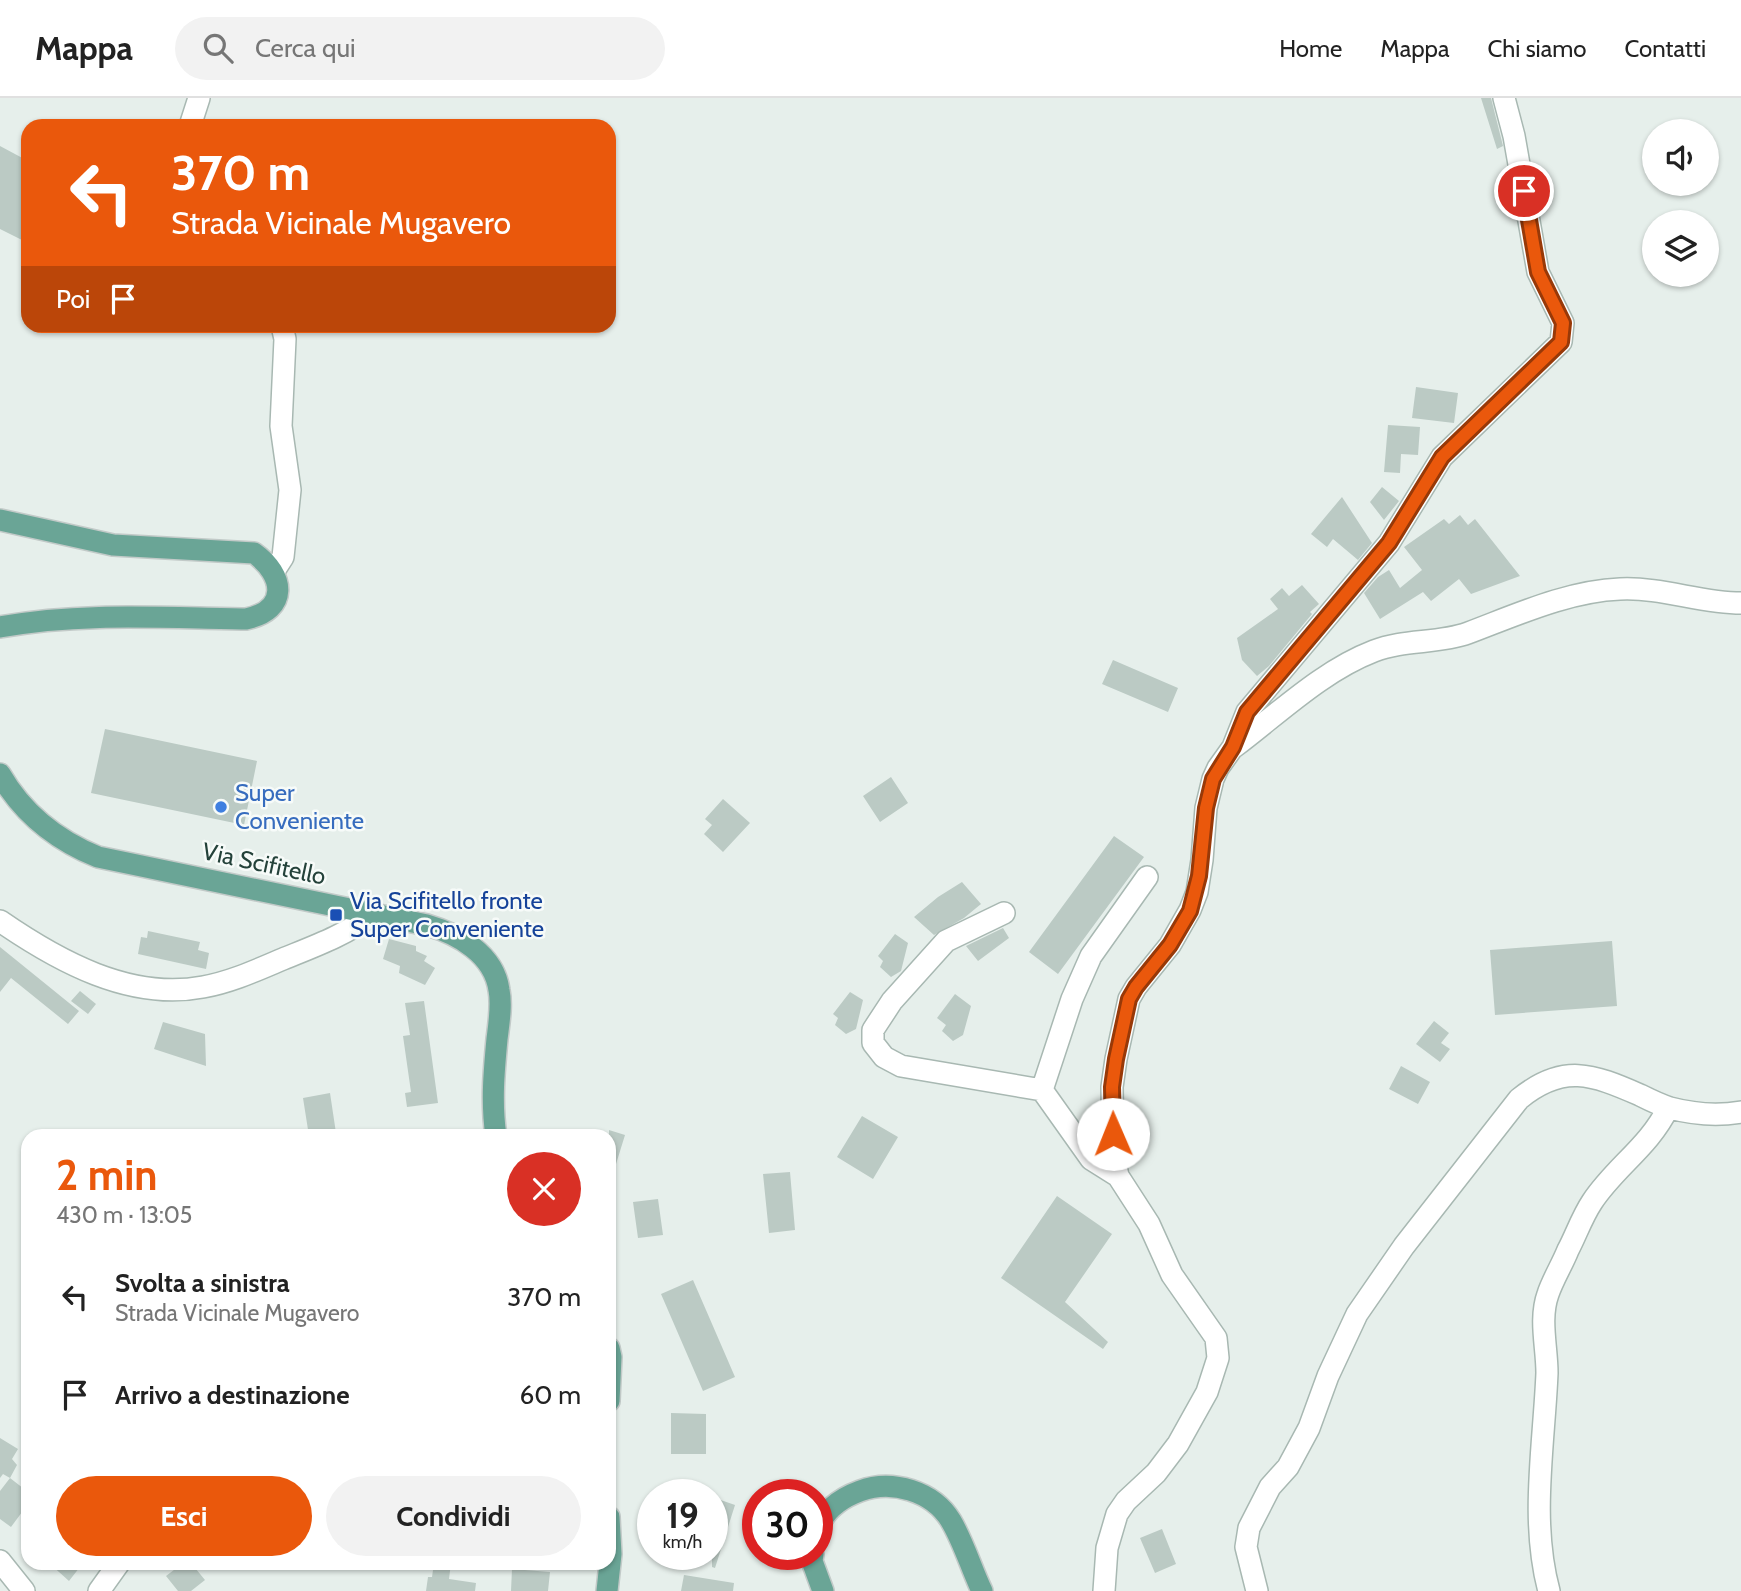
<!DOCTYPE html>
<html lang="it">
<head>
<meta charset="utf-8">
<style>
	body { margin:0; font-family:Cabin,sans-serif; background:#f2f2f2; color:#222; height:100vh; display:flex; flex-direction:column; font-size:26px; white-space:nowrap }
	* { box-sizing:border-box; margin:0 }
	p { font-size:23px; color:#767676 }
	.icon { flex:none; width:38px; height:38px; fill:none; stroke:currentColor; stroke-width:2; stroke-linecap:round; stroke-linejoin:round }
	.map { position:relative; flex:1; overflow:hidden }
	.side { position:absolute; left:21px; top:1031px; width:595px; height:441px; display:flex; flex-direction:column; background:#fff; border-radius:21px; box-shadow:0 2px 5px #0004 }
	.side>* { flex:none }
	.guide { position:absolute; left:21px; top:21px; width:595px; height:214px; border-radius:21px; box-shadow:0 2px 5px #0004; background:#ea580c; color:#fff; overflow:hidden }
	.controls { position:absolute; left:1642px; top:21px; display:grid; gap:14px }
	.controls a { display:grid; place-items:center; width:77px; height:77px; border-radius:50%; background:#fff; box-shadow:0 2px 5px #0004; font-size:35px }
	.speed { position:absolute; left:637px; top:1381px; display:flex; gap:14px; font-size:35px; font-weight:700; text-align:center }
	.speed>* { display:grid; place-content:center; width:91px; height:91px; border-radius:50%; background:#fff; box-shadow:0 2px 5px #0004; line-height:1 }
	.speed small { font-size:18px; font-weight:400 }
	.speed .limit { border:10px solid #d22; background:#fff; color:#111 }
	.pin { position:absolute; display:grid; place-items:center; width:60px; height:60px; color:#fff; margin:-30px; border:4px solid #fff; border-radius:50%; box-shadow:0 2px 7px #0007 }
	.me { position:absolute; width:77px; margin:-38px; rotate:359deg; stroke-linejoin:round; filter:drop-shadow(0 0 5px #0008) }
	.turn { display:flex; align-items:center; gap:24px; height:147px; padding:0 35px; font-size:32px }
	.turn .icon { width:91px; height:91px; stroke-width:2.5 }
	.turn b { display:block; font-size:49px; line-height:60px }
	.then { display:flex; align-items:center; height:66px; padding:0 35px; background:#0003; gap:14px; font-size:26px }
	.round { display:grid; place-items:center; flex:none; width:74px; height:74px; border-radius:37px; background:#f2f2f2 }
	.summary { display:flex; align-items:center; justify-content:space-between; height:119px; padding:0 35px }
	h1 { font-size:42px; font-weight:800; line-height:52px; color:#ea580c }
	.action { display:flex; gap:14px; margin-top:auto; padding:14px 35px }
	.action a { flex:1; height:80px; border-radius:42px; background:#ea580c; color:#fff; font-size:28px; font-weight:800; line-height:80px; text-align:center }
	.action a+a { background:#f2f2f2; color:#222 }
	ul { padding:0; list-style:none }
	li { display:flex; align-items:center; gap:21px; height:98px; padding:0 35px }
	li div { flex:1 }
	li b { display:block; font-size:26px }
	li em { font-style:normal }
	header { display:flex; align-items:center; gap:42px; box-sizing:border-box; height:98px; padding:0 35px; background:#fff; border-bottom:2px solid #e0e0e0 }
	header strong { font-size:33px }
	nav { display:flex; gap:38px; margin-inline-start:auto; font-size:24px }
	.search { width:490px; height:63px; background:#f2f2f2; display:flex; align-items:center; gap:18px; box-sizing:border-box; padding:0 24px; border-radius:38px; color:#767676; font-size:26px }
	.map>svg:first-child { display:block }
	.building { fill:#bbcac4 }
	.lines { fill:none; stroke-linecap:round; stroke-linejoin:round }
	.minor-casing { stroke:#a8b8b2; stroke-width:24 }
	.major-casing { stroke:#c2cac8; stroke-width:24 }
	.minor { stroke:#fff; stroke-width:21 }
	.major { stroke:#6aa596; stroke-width:21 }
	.route-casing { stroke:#983908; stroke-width:18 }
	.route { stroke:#ea580c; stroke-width:12 }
	.shop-dot { fill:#3f7fe0; stroke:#f7fbf9; stroke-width:2.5 }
	.transit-dot { fill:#1a4fb4; stroke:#f7fbf9; stroke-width:2.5 }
	.labels { text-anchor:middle; stroke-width:5; stroke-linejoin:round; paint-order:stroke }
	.shop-label { font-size:24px; fill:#366cbe; stroke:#f7fbf9; text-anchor:start }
	.street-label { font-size:24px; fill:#24423a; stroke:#f7fbf9 }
	.transit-label { font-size:24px; fill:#164399; stroke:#f7fbf9; text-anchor:start }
</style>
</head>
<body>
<header>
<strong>Mappa</strong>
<div class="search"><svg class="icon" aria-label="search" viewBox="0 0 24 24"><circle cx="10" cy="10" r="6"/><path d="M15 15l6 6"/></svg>Cerca qui</div>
<nav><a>Home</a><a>Mappa</a><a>Chi siamo</a><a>Contatti</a></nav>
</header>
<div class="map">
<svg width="1741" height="1493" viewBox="0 0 1741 1493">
	<rect width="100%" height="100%" fill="#e6efeb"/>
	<path class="building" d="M 1481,0 L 1491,0 L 1503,48 L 1497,51 Z
		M 0,48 L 28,63 L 28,145 L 0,131 Z
		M 1416,289 L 1458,295 L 1454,325 L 1412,320 Z
		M 1388,327 L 1420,329 L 1418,357 L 1401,356 L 1400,375 L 1384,374 Z
		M 1382,389 L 1399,403 L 1384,422 L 1370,404 Z
		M 1342,399 L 1372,445 L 1358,462 L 1333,441 L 1327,449 L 1311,436 Z
		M 1460,417 L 1468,427 L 1475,421 L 1520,478 L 1471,496 L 1459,481 L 1431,503 L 1423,494 L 1380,521 L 1364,495 L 1378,479 L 1389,472 L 1400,490 L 1422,472 L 1404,449 L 1444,421 L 1449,426 Z
		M 1302,487 L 1319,506 L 1310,514 L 1312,516 L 1269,568 L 1257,578 L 1242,562 L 1237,540 L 1278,511 L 1270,501 L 1282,490 L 1289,498 Z
		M 1113,562 L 1178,590 L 1168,614 L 1102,586 Z
		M 105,631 L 257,663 L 244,727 L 91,695 Z
		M 891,679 L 908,705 L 880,724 L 863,698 Z
		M 723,701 L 750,725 L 723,754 L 704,736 L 712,727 L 705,721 Z
		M 1114,738 L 1144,759 L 1058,876 L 1029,854 Z
		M 962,784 L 981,806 L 964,820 L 934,837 L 914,819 L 938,799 Z
		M 1003,830 L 1009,840 L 978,863 L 966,848 Z
		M 148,833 L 200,844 L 198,852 L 209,855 L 206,871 L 138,856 L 141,839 L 147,840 Z
		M 895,836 L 908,845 L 901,873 L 891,879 L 880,869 L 883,863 L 878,858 Z
		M 389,841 L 416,848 L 416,853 L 427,858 L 424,863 L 435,870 L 425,887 L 399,875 L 400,868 L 383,861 Z
		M 1612,843 L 1617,908 L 1495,917 L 1490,852 Z
		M 0,849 L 79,913 L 68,926 L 11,880 L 0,894 Z
		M 80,893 L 96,906 L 88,916 L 71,903 Z
		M 850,894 L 863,902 L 856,931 L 846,936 L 835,927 L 838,920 L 833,916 Z
		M 955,896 L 971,908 L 963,937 L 953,943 L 942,933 L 946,927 L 937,920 Z
		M 424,903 L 438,1005 L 407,1009 L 405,995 L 411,994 L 403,938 L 410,937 L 405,905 Z
		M 1434,923 L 1449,935 L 1441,945 L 1450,951 L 1440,964 L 1416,946 Z
		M 163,924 L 205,936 L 206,968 L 154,951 Z
		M 1401,968 L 1430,984 L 1418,1006 L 1389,991 Z
		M 330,995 L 336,1035 L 309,1038 L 303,1000 Z
		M 862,1018 L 898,1039 L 873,1081 L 837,1059 Z
		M 609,1032 L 625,1037 L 612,1079 L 609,1078 Z
		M 790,1074 L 795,1132 L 769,1135 L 763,1076 Z
		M 1057,1098 L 1112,1136 L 1065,1204 L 1108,1244 L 1103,1251 L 1001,1180 Z
		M 658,1101 L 663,1137 L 638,1140 L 633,1104 Z
		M 693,1182 L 735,1279 L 703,1293 L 661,1196 Z
		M 671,1315 L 706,1316 L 706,1356 L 671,1356 Z
		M 0,1340 L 18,1351 L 12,1361 L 17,1367 L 10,1380 L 3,1376 L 0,1380 Z
		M 10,1380 L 28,1394 L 28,1406 L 11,1429 L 0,1421 L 0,1393 Z
		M 712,1399 L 735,1407 L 715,1470 L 712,1469 Z
		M 1162,1431 L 1176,1466 L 1155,1475 L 1140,1440 Z
		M 49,1465 L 83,1465 L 69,1483 Z
		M 183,1465 L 191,1465 L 205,1482 L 191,1493 L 178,1493 L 166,1478 Z
		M 434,1465 L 451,1465 L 449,1481 L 476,1485 L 475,1493 L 426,1493 L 428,1479 L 432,1479 Z
		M 512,1471 L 550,1474 L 548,1493 L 511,1493 Z
		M 684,1477 L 734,1485 L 733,1493 L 681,1493 Z"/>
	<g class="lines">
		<g class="minor-casing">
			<path id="minor" d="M 190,28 L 199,0
				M 274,473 L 283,459 L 290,392 L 281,328 L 285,241 L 282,228
				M 1234,649 C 1278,616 1322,573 1374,553 C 1404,541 1438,546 1468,535 C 1516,517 1568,493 1620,491 C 1662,489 1700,505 1741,505
				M 1004,815 L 946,843 L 892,903 L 873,932 L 873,945 L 884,959 L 901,968 L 1042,992 L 1091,1061 L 1118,1078
				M 0,823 C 58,863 130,903 203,889 C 231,884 257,872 283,861 C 315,848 346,837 373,816
				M 1042,992 L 1072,901 L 1091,858 L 1147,779
				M 0,1463 L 24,1493
				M 99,1493 L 119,1465
				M 1104,1493 L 1107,1450 L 1117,1416 L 1126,1403 L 1156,1375 L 1178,1346 L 1207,1294 L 1218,1260 L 1216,1240 L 1172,1177 L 1149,1126 L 1118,1078 L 1113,1054 L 1112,989 L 1116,961 L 1129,901 L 1136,889 L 1170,847 L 1190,812 L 1197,794 L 1202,762 L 1206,710 L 1213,681 L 1218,670 L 1233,649 L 1247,614 L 1389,445 L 1442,359 L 1561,244 L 1563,225 L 1538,174 L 1514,38 L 1504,0
				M 1257,1493 L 1246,1449 L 1249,1430 L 1270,1389 L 1288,1369 L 1309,1330 L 1328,1278 L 1357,1216 L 1404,1148 L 1519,1001 C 1563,965 1592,976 1640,997 C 1650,1002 1660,1007 1670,1010 C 1693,1016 1718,1018 1741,1014
				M 1549,1493 C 1530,1423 1544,1347 1547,1275 C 1547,1249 1539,1221 1548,1196 C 1553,1181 1562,1167 1568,1152 C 1576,1137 1582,1119 1592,1104 C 1615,1069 1649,1049 1668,1010"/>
		</g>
		<g class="major-casing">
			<path id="major" d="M 0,422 L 113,447 L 254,455 C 285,477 289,512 246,521 C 165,520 81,514 0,529
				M 0,676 C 23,716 56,742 98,759 L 427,827 C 458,836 494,856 499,892 C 502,907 499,925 497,941 C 494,973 491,1005 496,1038
				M 609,1250 L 611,1259 L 609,1303
				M 817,1432 C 824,1412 841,1400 860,1393 C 892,1381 933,1393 951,1423 C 964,1445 971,1470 982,1493
				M 813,1456 L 812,1463 L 823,1493
				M 607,1493 L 611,1456 L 609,1419"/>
		</g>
		<use href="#minor" class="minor"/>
		<use href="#major" class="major"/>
	</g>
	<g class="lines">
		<g class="route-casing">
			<path id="route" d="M 1113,1036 L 1112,989 L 1116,961 L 1129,901 L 1136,889 L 1170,847 L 1190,813 L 1199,778 L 1206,710 L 1213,681 L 1233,649 L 1247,614 L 1389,445 L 1442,359 L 1561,244 L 1563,225 L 1538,174 L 1524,93"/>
		</g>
		<use href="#route" class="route"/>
	</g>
	<circle class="shop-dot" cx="221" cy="709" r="7"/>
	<rect class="transit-dot" x="329" y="810" width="14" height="14" rx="3.5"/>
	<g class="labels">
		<g class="shop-label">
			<text x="235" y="703">Super<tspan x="235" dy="28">Conveniente</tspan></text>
		</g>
		<g class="street-label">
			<text transform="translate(264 766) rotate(12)" y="8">Via Scifitello</text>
		</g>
		<g class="transit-label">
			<text x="350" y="811">Via Scifitello fronte<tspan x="350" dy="28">Super Conveniente</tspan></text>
		</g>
	</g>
</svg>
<div class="controls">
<a><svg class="icon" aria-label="sound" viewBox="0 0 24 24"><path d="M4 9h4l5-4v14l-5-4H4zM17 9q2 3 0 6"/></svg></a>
<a><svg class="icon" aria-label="layers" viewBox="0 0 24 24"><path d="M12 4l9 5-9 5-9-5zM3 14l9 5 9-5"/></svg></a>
</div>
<div class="speed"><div>19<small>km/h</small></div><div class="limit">30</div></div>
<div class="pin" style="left:1524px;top:93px;background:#d93025"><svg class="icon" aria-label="arrive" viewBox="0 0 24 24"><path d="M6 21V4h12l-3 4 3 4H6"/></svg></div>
<svg class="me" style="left:1113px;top:1036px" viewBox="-20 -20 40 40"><circle r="19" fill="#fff"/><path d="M0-13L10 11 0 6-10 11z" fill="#ea580c"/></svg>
<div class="guide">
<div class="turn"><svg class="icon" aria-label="left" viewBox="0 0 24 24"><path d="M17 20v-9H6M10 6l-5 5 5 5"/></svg><div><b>370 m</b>Strada Vicinale Mugavero</div></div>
<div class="then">Poi<svg class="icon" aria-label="arrive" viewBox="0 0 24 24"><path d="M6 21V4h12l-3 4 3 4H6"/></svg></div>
</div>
<section class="side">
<div class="summary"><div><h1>2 min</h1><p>430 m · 13:05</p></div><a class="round" style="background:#d93025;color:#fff"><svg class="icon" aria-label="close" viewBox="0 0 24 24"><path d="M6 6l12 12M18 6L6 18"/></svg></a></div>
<ul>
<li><svg class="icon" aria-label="left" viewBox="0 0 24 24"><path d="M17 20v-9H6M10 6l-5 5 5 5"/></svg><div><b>Svolta a sinistra</b><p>Strada Vicinale Mugavero</p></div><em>370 m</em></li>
<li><svg class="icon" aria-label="arrive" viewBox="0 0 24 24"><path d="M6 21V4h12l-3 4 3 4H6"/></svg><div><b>Arrivo a destinazione</b></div><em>60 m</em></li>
</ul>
<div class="action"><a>Esci</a><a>Condividi</a></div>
</section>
</div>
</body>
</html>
